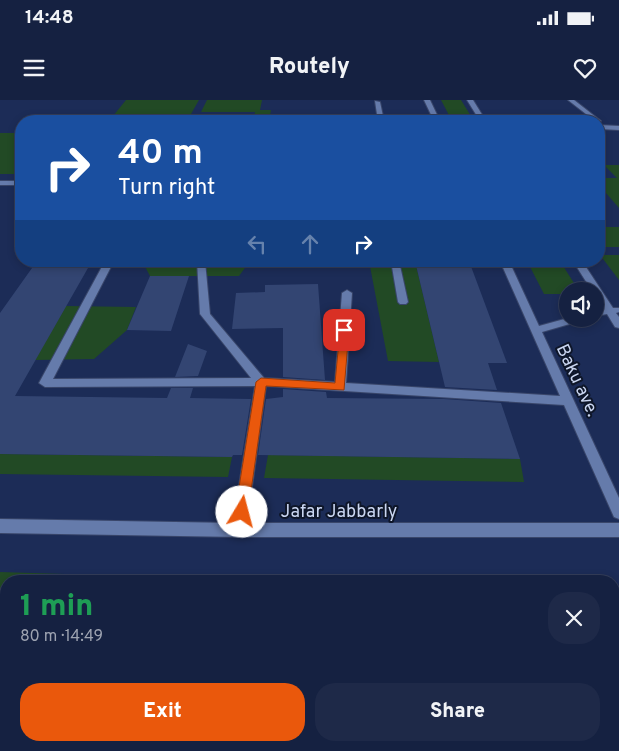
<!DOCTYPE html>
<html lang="en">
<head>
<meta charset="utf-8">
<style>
	body { margin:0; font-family:Overpass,sans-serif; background:#1e2948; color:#f1f3f6; height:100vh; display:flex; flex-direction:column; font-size:19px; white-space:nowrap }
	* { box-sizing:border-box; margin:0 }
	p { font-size:16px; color:#9da3b1 }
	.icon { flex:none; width:28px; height:28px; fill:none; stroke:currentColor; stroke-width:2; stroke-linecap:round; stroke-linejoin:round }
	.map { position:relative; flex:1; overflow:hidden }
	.details { position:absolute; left:0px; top:475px; width:620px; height:176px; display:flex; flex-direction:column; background:#152141; border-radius:20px 20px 0 0; box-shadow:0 2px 8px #0003,0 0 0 1px #343e5a }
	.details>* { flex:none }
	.top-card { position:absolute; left:15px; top:15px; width:590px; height:152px; border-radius:20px; box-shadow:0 2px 8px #0003,0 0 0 1px #343e5a; background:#1a4fa0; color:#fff; overflow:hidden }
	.buttons { position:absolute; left:559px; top:182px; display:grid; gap:10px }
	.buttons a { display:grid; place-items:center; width:45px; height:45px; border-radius:50%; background:#152141; box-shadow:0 2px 8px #0003,0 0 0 1px #343e5a; font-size:25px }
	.pin { position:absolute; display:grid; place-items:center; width:42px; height:42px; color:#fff; margin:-21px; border-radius:10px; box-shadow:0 2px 8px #0006 }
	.me { position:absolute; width:55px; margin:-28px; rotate:8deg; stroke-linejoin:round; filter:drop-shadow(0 0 4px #0008) }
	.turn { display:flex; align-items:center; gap:18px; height:105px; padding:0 20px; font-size:22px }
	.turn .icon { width:65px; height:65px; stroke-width:2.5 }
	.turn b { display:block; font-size:35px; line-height:42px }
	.lanes { display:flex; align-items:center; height:48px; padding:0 20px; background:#0003; justify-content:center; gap:25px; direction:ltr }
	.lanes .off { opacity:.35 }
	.round { display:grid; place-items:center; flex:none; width:52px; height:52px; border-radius:20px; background:#1e2948 }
	.overview { display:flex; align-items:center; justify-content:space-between; height:85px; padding:0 20px }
	h1 { font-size:30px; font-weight:800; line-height:38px; color:#1e9e55 }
	.action { display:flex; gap:10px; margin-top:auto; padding:10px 20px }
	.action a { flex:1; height:58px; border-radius:20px; background:#ea580c; color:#fff; font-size:20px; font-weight:800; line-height:58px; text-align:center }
	.action a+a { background:#1e2948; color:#f1f3f6 }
	.status { display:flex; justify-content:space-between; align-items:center; height:35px; padding:0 25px; background:#152141; direction:ltr }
	.status svg { height:14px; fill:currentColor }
	header { display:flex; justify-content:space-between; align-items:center; height:65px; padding:0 20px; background:#152141; font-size:22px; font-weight:800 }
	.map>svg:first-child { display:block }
	.green { fill:#224a25 }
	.building { fill:#334572 }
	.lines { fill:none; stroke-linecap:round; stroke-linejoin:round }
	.minor-casing { stroke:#39466a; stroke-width:2 }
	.minor { fill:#657bab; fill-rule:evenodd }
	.route { fill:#ea580c; stroke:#983908 }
	.labels { text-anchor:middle; stroke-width:4; stroke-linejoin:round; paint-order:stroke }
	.street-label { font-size:18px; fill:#cad6f1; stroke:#0e1629 }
</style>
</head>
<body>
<div class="status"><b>14:48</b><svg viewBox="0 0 49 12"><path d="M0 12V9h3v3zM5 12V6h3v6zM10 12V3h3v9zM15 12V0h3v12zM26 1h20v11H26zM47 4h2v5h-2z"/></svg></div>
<header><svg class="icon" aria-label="menu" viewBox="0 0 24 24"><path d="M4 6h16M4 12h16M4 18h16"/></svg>Routely<svg class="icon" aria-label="heart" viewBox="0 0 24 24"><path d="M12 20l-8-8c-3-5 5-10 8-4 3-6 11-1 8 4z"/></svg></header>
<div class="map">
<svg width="619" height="651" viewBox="0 0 619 651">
	<rect width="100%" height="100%" fill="#1c2c57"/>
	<path class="green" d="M 126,0 L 199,0 L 187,21 L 109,21 Z
		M 207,0 L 262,0 L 260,10 L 271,10 L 269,21 L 253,21 L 255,12 L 201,12 Z
		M 441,0 L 461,0 L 474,21 L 452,21 Z
		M 0,33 L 21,33 L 21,74 L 0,74 Z
		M 604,65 L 619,65 L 619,108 L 599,85 L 599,78 L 617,78 Z
		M 599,127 L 619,127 L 619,147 L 599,147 Z
		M 600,155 L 619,155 L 619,180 Z
		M 142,161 L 250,161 L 239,176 L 150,176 Z
		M 369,161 L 415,161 L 439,262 L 388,261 Z
		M 527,161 L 560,161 L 579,191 L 568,191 L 567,194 L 544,194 Z
		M 66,206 L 136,207 L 127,230 L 94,259 L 35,260 Z
		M 0,354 L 232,357 L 228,377 L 0,374 Z
		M 268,355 L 520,359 L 524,382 L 264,378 Z
		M 0,472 L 96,475 L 94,481 L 6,481 L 6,504 L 0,504 Z
		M 614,589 L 619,604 L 619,651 L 483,651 L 482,645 L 614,645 Z
		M 137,645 L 180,645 L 179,651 L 136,651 Z"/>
	<path class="building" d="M 37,161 L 92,161 L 15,296 L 167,298 L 171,288 L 193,288 L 190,298 L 251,299 L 242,355 L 233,355 L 232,357 L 0,354 L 0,213 Z
		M 415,161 L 469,161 L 507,263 L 488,263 L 497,290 L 445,287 Z
		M 150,176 L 189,176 L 171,231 L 127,230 Z
		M 318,184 L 325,280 L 283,277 L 283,228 L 232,229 L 236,193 L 265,192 L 265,185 Z
		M 188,244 L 207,251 L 198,276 L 175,277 Z
		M 283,289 L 326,292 L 327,298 L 444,299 L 501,303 L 520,359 L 258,355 L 266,299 L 283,297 Z"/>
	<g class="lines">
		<g class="minor-casing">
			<path id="minor" d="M 424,0 L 430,0 L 440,21 L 434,21 Z
				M 467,0 L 473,0 L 486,21 L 480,21 Z
				M 568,0 L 574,0 L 601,21 L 595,21 Z
				M 375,1 L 380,2 L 384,21 L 378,21 Z
				M 599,25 L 619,26 L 619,30 L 599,29 Z
				M 0,81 L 21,81 L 21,85 L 0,85 Z
				M 105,161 L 114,161 L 53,279 L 251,278 L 200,214 L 197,161 L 205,161 L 210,214 L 264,278 L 335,282 L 342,193 L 347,190 L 352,193 L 346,283 L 560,296 L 500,161 L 509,161 L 539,226 L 568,218 L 581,219 L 580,221 L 542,232 L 619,398 L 619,419 L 614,417 L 564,305 L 266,286 L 247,423 L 619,423 L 619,437 L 239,437 L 0,433 L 0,419 L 233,423 L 255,286 L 45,287 L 39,283 Z
				M 391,161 L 399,161 L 408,202 L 406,204 L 400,204 L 398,202 Z
				M 573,161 L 582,161 L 613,208 L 619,208 L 619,212 L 616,213 L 619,217 L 619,228 L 615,227 L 607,214 L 595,216 L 595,210 L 603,209 L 595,196 L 595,191 L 592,191 Z"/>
		</g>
		<use href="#minor" class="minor"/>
	</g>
	<path class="route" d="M 344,227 L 349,230 L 344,290 L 266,286 L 248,412 L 246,416 L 242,418 L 237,416 L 235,412 L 256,282 L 261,278 L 335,283 L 340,230 Z"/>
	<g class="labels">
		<g class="street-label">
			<text transform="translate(578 280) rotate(65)" y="6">Baku ave.</text>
			<text x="339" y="417">Jafar Jabbarly</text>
		</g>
	</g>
</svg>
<div class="buttons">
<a><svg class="icon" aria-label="sound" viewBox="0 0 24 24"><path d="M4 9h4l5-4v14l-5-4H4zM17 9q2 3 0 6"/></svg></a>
</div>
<div class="pin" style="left:344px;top:230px;background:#d93025"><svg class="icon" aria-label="arrive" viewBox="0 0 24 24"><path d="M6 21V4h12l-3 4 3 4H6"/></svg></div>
<svg class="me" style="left:242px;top:412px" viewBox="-20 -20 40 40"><circle r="19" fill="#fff"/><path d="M0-13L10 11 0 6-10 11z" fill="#ea580c"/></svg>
<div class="top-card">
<div class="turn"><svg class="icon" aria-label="right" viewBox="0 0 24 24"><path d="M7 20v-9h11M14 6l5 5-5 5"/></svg><div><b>40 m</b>Turn right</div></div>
<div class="lanes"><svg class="icon off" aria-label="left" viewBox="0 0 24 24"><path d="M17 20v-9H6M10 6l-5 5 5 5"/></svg><svg class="icon off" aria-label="ahead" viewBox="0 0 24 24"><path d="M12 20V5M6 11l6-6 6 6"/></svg><svg class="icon" aria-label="right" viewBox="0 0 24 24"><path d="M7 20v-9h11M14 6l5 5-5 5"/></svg></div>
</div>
<section class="details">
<div class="overview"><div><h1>1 min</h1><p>80 m · 14:49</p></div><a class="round"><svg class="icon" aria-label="close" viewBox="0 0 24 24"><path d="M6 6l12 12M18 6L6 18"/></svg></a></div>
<div class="action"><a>Exit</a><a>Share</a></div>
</section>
</div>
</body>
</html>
